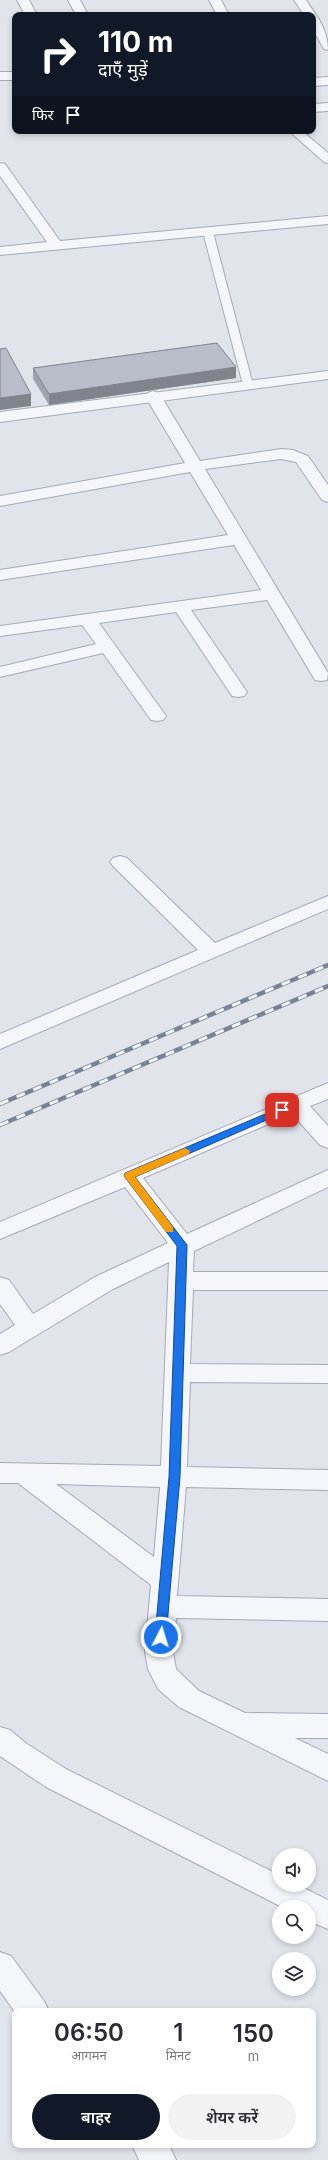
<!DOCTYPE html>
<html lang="hi">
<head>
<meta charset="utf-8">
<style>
	body { margin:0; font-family:Inter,"Noto Sans Devanagari",sans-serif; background:#f2f2f3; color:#2b2b33; height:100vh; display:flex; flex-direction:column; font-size:15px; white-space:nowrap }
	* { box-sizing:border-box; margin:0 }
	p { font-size:13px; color:#7c7c81 }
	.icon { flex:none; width:22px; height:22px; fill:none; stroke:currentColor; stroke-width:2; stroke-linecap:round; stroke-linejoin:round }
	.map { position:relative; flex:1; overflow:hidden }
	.side { position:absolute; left:12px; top:2008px; width:304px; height:140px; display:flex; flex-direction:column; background:#fff; border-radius:8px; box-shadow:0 2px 6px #0003 }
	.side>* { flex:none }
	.hud { position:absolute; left:12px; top:12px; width:304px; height:122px; border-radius:8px; box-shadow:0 2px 6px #0003; background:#111827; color:#fff; overflow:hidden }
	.controls { position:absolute; left:272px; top:1848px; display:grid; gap:8px }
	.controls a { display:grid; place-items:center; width:44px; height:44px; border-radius:50%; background:#fff; box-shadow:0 2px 6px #0003; font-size:20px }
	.pin { position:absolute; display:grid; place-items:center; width:34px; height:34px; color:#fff; margin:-17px; border-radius:8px; box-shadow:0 2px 6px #0006 }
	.me { position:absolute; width:44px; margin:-22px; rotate:5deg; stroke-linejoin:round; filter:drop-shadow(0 0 3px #0008) }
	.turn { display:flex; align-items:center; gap:14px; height:84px; padding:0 20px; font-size:18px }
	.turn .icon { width:52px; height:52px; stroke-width:2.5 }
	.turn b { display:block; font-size:28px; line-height:34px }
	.then { display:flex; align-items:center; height:38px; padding:0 20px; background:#0003; gap:8px; font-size:15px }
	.eta { display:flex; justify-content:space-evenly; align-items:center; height:68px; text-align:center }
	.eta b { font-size:24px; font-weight:600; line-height:28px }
	.action { display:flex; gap:8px; margin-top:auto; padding:8px 20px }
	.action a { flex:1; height:46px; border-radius:24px; background:#111827; color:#fff; font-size:16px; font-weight:600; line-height:46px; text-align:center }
	.action a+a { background:#f2f2f3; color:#2b2b33 }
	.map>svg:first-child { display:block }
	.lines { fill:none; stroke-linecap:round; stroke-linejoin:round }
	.service-casing { stroke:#a6aab6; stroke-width:2 }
	.minor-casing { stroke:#a6aab6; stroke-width:2 }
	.tertiary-casing { stroke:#a6aab6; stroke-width:2 }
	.service { fill:#f4f6f9; fill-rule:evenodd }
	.minor { fill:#f4f6f9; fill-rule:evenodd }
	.tertiary { fill:#f4f6f9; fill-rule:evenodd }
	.rail-casing { stroke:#7a8295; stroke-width:4.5 }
	.rail { stroke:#f1f4f8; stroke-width:3; stroke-dasharray:9; stroke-linecap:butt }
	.wall { fill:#9ea3ad }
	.shaded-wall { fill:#81848d }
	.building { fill:#b8bdc9; stroke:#81848d }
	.route { fill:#1a73e8; stroke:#114b97 }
	.slow { fill:#f59e0b }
</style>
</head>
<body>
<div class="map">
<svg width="328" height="2160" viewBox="0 0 328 2160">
	<rect width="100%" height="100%" fill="#e1e4eb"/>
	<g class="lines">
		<g class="service-casing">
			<path id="service" d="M 208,229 L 213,232 L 253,385 L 252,387 L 244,387 L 243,385 L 203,232 Z"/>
		</g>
		<g class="minor-casing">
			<path id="minor" d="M 17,0 L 29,0 L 37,15 L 25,15 Z
				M 68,0 L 80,0 L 88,15 L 76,15 Z
				M 209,0 L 221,0 L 229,15 L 217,15 Z
				M 294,0 L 306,0 C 317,17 328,29 328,50 L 324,49 L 313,30 L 313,15 L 304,15 Z
				M 0,72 L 15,72 L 15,80 L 0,80 Z
				M 328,77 L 328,85 L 313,86 L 313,78 Z
				M 328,103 L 328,111 L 313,112 L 313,104 Z
				M 289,131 L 302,131 L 328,153 L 328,163 L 324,162 Z
				M 0,163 L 5,164 L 60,241 L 328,216 L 328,224 L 0,255 L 0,247 L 47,242 L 0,176 Z
				M 153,391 L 158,393 L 161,396 L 200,461 L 281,449 L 293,450 L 308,456 L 328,485 L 328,502 L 322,500 L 296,462 L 281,459 L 205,469 L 328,673 L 327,680 L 321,681 L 315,680 L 267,600 L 191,610 L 247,692 L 244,696 L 238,697 L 232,696 L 176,612 L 99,623 L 166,716 L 163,720 L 157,721 L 151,720 L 103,653 L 0,677 L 0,667 L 96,644 L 82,625 L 0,636 L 0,626 L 261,590 L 234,545 L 0,580 L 0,570 L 228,535 L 190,472 L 0,506 L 0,496 L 185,463 L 145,396 L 148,393 Z
				M 120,856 L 127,858 L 215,943 L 328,896 L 328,909 L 0,1049 L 0,1034 L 198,950 L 113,866 L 110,862 L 113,858 Z
				M 328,1083 L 328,1099 L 310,1106 L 328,1126 L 328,1148 L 320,1145 L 292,1114 L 143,1178 L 187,1234 L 328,1170 L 328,1187 L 194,1251 L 193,1272 L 328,1272 L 328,1290 L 193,1290 L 190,1364 L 328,1365 L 328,1383 L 190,1382 L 187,1467 L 328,1470 L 328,1490 L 186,1487 L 177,1596 L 328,1599 L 328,1621 L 176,1618 L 173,1652 L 176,1669 L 199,1691 L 245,1713 L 328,1714 L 328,1738 L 295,1738 L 328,1754 L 328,1781 L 179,1707 L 158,1689 L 148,1669 L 145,1652 L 151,1585 L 18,1483 L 0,1483 L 0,1463 L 161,1466 L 169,1262 L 113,1289 L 9,1352 L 0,1355 L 0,1334 L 15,1325 L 0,1304 L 0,1277 L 9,1280 L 33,1314 L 95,1277 L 168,1243 L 125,1187 L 0,1239 L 0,1222 ZM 56,1484 L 160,1487 L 154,1557 Z
				M 0,1727 L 10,1730 L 27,1744 L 66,1769 L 279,1875 L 279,1885 L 298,1885 L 328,1900 L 328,1929 L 309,1921 L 309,1907 L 282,1907 L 46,1787 L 0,1756 Z
				M 0,1952 L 11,1956 L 44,2001 L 49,2011 L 15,2012 L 0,1991 Z
				M 132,2145 L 169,2145 L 176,2160 L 139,2160 Z"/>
		</g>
		<g class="tertiary-casing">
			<path id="tertiary" d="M 328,371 L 328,379 L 0,422 L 0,412 Z"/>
		</g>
		<use href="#service" class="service"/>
		<use href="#minor" class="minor"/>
		<use href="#tertiary" class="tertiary"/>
		<g class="rail-casing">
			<path id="rail" d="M 0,1104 L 328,965
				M 0,1125 L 328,986"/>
		</g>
		<use href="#rail" class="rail"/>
	</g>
	<path class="wall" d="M 33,368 L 236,378 L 49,405 L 33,379 Z"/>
	<path class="shaded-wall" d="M 236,367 L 236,378 L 49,405 L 49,394 Z
		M 31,394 L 31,406 L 0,410 L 0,398 Z"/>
	<path class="building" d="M 217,343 L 236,367 L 49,394 L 33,368 Z
		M 6,348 L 31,394 L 0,398 L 0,349 Z"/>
	<path class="route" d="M 282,1107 L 286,1110 L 285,1112 L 135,1177 L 187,1245 L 180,1477 L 166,1637 L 161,1642 L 155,1637 L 169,1477 L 177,1246 L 124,1176 L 125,1173 Z"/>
	<path class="slow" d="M 185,1148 L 190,1151 L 189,1154 L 135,1177 L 173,1227 L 173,1232 L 166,1232 L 124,1176 L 125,1173 Z"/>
</svg>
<div class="controls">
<a><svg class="icon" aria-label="sound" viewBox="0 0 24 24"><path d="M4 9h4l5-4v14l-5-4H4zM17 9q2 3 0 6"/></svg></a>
<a><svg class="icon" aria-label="search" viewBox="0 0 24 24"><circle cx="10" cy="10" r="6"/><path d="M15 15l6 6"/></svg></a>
<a><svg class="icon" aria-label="layers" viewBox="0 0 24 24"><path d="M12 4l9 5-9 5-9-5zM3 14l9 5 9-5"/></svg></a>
</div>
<div class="pin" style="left:282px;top:1110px;background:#d93025"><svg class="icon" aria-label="arrive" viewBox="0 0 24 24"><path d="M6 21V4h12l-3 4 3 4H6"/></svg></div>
<svg class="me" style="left:161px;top:1637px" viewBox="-20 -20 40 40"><circle r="17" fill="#1a73e8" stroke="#fff" stroke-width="3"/><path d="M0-11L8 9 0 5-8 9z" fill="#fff"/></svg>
<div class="hud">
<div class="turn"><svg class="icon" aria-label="right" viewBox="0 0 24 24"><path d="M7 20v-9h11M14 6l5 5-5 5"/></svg><div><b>110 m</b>दाएँ मुड़ें</div></div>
<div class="then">फिर<svg class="icon" aria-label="arrive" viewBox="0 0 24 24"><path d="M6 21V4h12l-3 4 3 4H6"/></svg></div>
</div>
<section class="side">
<div class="eta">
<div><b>06:50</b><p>आगमन</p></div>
<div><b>1</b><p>मिनट</p></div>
<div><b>150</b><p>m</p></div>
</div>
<div class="action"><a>बाहर</a><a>शेयर करें</a></div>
</section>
</div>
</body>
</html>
